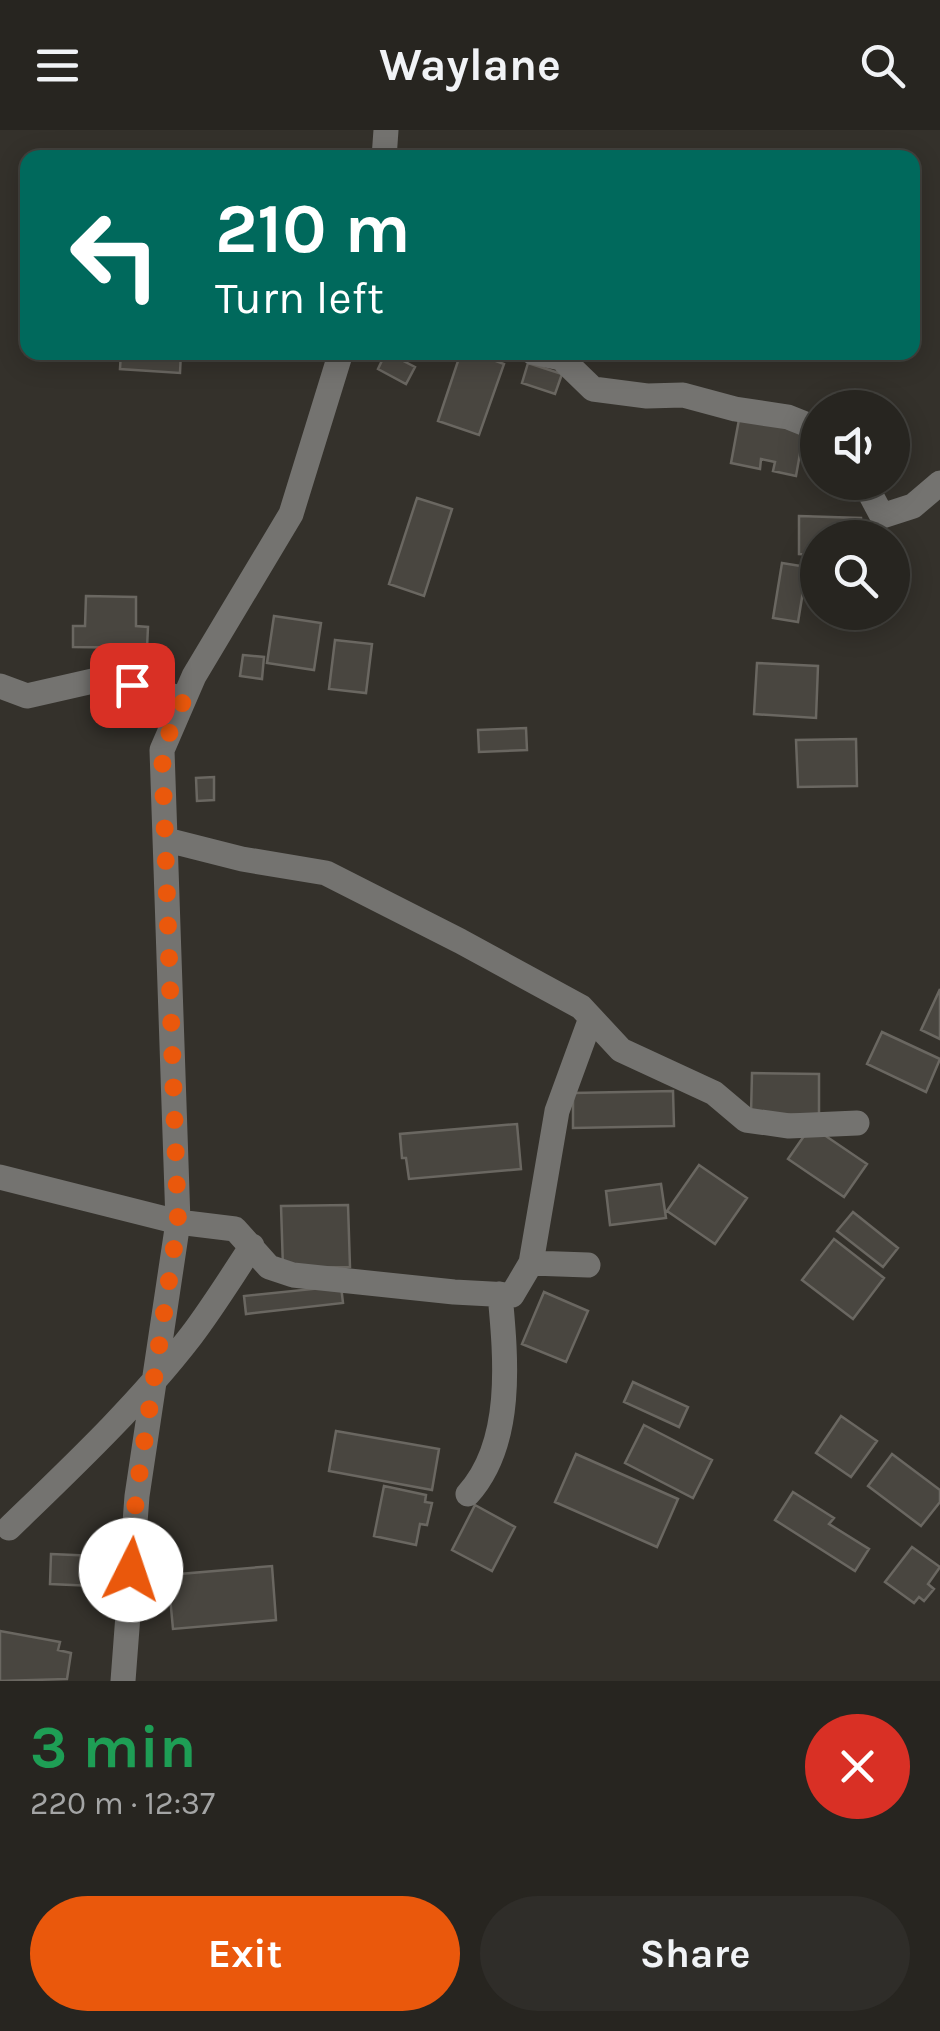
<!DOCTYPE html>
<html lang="en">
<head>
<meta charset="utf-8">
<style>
	body { margin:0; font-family:Karla,sans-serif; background:#2f2d29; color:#f1f3f6; height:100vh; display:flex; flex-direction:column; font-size:38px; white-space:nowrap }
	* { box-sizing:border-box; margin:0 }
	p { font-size:32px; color:#a4a5a5 }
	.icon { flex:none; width:55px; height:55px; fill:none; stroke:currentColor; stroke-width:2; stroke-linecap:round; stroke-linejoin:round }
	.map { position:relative; height:1551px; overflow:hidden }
	.details { display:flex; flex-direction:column; background:#272520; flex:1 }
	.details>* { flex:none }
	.banner { position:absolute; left:20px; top:20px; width:900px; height:210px; border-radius:20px; box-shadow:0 5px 25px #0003,0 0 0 2px #43423e; background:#00695c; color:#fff; overflow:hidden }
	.controls { position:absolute; left:800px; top:260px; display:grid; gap:20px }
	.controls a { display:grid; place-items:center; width:110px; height:110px; border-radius:50%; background:#272520; box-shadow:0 5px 25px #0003,0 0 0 2px #43423e; font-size:50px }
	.pin { position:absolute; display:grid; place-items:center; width:85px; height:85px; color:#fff; margin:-42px; border-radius:20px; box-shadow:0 5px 15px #0006 }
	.me { position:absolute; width:110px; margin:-55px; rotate:4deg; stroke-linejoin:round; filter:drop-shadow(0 0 8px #0008) }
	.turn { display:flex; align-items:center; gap:35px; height:210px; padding:0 30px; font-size:45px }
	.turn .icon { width:130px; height:130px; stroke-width:2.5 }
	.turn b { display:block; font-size:70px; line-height:85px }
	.round { display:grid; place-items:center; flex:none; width:105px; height:105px; border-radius:52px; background:#2f2d29 }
	.summary { display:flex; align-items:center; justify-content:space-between; height:170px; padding:0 30px }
	h1 { font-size:60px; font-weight:700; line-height:75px; color:#1e9e55 }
	.cta { display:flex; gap:20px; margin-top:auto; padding:20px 30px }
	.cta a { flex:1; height:115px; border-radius:60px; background:#ea580c; color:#fff; font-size:40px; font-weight:700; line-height:115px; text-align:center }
	.cta a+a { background:#2f2d29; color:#f1f3f6 }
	header { display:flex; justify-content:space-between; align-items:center; height:130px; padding:0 30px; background:#272520; font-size:45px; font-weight:700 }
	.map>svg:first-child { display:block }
	.building { fill:#494640; stroke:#6a6761; stroke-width:2.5 }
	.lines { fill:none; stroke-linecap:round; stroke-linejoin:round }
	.minor { stroke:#747370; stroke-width:25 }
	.route { stroke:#ea580c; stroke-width:18; stroke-dasharray:0 32.4 }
</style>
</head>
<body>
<header><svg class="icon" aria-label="menu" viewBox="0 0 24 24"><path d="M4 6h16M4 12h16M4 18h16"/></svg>Waylane<svg class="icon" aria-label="search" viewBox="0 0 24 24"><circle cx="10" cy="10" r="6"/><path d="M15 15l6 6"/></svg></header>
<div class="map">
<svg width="940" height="1551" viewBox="0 0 940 1551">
	<rect width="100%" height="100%" fill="#34312b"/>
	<path class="building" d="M 121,222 L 181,222 L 180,243 L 120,239 Z
		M 386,222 L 415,237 L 406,254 L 378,239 Z
		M 461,222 L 472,222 L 504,234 L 479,305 L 438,291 Z
		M 528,233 L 562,244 L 555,264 L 522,253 Z
		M 740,284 L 804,301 L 796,346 L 773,341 L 775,332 L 761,329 L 760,339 L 731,333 Z
		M 417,368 L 452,379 L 424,466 L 389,454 Z
		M 799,386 L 861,388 L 861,393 L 868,393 L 867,408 L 818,408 L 818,425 L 799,424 Z
		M 782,433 L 807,437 L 798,492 L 773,488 Z
		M 86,466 L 136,467 L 136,496 L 148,497 L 147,518 L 73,517 L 73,496 L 85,496 Z
		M 274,486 L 321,493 L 314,540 L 267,533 Z
		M 335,510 L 372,514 L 366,563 L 329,559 Z
		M 243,525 L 264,527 L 262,549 L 240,546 Z
		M 757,533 L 818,536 L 816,588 L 754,584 Z
		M 526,598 L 527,620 L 479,622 L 478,600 Z
		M 856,609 L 857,656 L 798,657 L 796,610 Z
		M 214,647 L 214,670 L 197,671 L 196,648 Z
		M 940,859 L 940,909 L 921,900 Z
		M 882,902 L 940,929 L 926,962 L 867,934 Z
		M 752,943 L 819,944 L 819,985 L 751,984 Z
		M 673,961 L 674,996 L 573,998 L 573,963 Z
		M 517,994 L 521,1039 L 409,1049 L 406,1028 L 402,1028 L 400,1004 Z
		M 811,996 L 867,1034 L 844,1067 L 788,1029 Z
		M 699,1035 L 747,1068 L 715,1114 L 667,1081 Z
		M 661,1054 L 666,1088 L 610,1095 L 606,1061 Z
		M 348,1075 L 350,1137 L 283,1138 L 281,1076 Z
		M 853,1082 L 898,1118 L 883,1137 L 837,1101 Z
		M 834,1109 L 884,1148 L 853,1189 L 802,1150 Z
		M 341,1156 L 343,1173 L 246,1184 L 244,1166 Z
		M 544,1162 L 588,1181 L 566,1232 L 522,1214 Z
		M 633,1252 L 688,1277 L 679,1297 L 624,1272 Z
		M 841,1286 L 877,1311 L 851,1347 L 816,1323 Z
		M 644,1295 L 712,1330 L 693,1368 L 625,1333 Z
		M 336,1301 L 439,1319 L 432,1360 L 329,1341 Z
		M 576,1324 L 678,1369 L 657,1417 L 555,1372 Z
		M 892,1324 L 940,1360 L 940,1372 L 921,1396 L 868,1356 Z
		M 384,1356 L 426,1365 L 425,1372 L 432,1373 L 427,1395 L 420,1394 L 416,1415 L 374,1406 Z
		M 793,1362 L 834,1388 L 829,1394 L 869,1419 L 855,1441 L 775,1390 Z
		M 475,1375 L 515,1397 L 492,1441 L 452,1420 Z
		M 912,1417 L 940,1437 L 928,1454 L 934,1459 L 924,1471 L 919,1467 L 914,1473 L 885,1452 Z
		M 51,1424 L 96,1426 L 94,1456 L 50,1454 Z
		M 272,1436 L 276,1490 L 173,1499 L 168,1445 Z
		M 0,1501 L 60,1512 L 58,1520 L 71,1523 L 67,1549 L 0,1551 Z"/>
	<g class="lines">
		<path class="minor" d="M 384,28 L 386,0
			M 532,222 L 561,228 L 593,259 L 647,266 L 683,265 L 735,279 L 788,287 L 818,299
			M 864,352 L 882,386 L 913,376 L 940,353
			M 0,556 L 27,566 L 106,548 L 184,569
			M 167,710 L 242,729 L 326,743 L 460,811 L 581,877 L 621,920 L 714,963 L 746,990 L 789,996 L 857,993
			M 0,1047 L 178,1092 L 235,1099 L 269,1137 L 293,1145 L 454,1162 L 512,1165 L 531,1133 L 588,1135
			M 531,1133 L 557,981 L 591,888
			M 468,1364 C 514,1313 506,1229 500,1164
			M 9,1398 C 72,1337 137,1276 191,1206 C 213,1177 232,1146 252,1116
			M 123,1551 L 137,1366 L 178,1092 L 162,620 L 194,546 L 291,384 L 341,222"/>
	</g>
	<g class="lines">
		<path class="route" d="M 131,1440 L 136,1366 L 178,1092 L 162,620 L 184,569 L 132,555"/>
	</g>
</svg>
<div class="controls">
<a><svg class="icon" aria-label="sound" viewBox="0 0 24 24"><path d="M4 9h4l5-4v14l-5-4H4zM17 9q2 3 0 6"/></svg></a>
<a><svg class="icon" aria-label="search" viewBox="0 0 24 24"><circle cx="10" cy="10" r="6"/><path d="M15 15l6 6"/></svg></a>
</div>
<div class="pin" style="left:132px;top:555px;background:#d93025"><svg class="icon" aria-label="arrive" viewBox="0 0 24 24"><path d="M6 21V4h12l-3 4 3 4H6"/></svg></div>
<svg class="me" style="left:131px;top:1440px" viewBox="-20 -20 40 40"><circle r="19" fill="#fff"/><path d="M0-13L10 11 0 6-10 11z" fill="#ea580c"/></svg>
<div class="banner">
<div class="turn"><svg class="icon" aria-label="left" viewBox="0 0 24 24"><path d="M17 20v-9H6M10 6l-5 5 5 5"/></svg><div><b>210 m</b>Turn left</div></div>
</div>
</div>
<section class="details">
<div class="summary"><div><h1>3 min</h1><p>220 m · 12:37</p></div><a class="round" style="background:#d93025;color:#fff"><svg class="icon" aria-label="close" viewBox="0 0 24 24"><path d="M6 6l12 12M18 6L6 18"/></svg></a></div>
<div class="cta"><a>Exit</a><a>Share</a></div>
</section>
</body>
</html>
